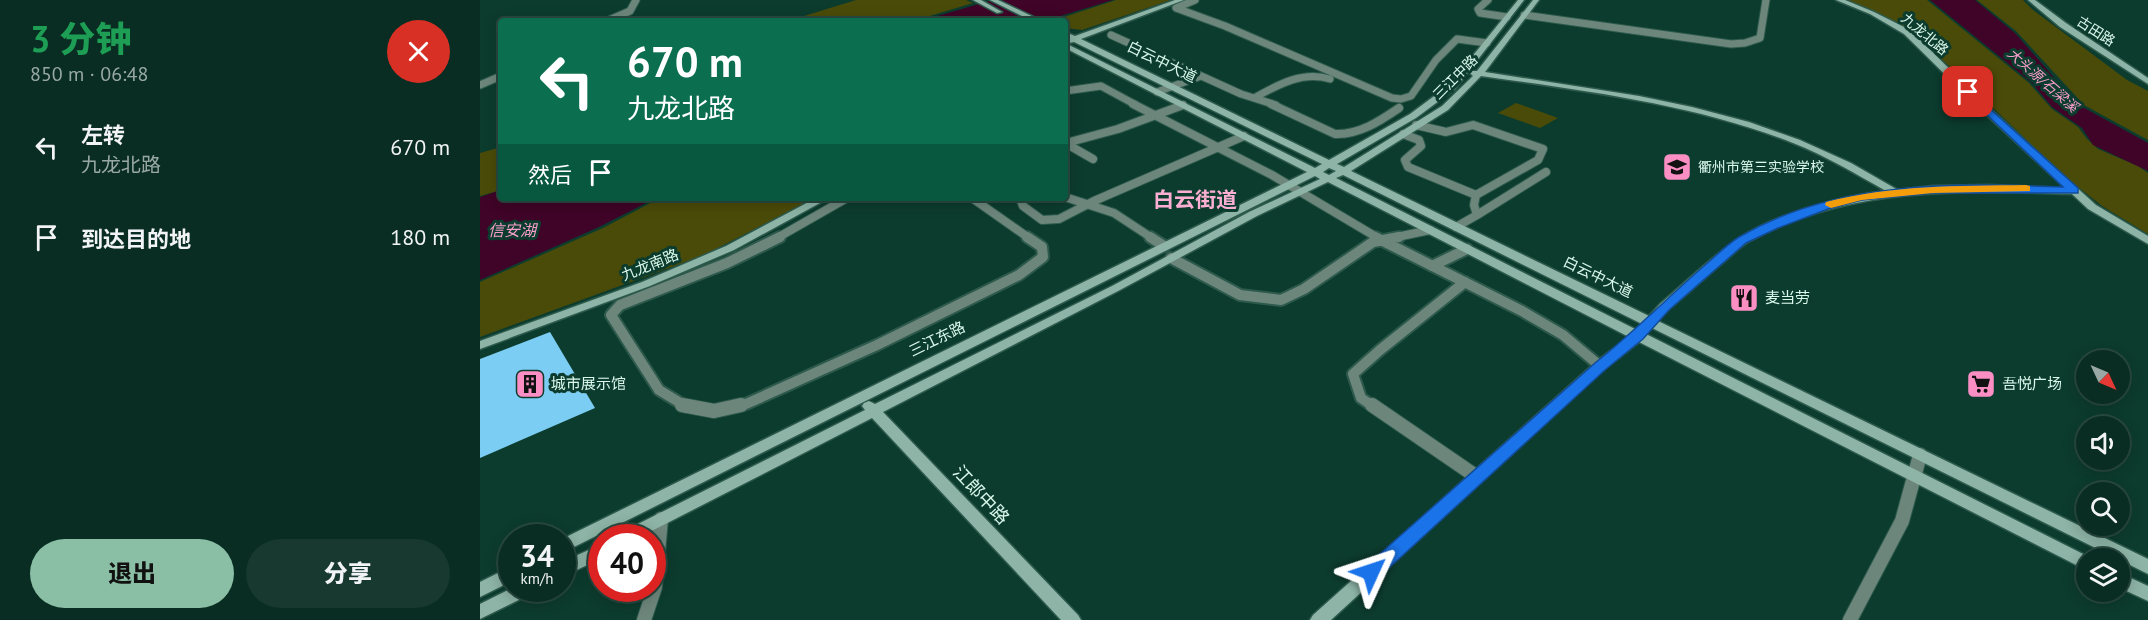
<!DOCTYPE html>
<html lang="zh">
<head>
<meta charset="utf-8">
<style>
	body { margin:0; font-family:"PT Sans","Noto Sans SC",sans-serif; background:#17392f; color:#f1f3f6; height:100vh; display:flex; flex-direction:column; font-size:22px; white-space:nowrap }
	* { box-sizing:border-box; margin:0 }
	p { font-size:20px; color:#99a8a5 }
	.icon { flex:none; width:33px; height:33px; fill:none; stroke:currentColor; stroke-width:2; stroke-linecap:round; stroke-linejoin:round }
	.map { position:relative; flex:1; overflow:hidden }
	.panel { display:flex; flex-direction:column; background:#092d22; width:480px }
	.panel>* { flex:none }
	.banner { position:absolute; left:18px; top:18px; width:570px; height:183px; border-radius:6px; box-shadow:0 3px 15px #0003,0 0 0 2px #294940; background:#0b6e4f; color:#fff; overflow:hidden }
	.needle { width:39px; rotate:134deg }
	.tools { position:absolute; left:1596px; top:350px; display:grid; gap:12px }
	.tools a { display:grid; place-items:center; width:54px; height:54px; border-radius:50%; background:#092d22; box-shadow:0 3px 15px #0003,0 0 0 2px #294940; font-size:30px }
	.speed { position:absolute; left:18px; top:524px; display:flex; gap:12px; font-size:30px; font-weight:700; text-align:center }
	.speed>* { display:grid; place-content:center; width:78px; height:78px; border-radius:50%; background:#092d22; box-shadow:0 3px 15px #0003,0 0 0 2px #294940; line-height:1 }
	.speed small { font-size:15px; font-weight:400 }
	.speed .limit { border:9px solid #d22; background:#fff; color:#111 }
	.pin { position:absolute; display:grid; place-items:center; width:51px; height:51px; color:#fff; margin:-26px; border-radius:12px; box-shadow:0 3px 9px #0006 }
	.me { position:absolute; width:66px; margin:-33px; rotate:48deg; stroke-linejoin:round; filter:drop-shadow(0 0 4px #0008) }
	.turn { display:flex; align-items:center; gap:21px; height:126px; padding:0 30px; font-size:27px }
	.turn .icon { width:78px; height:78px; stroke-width:2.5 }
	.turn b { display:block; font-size:42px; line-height:51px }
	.then { display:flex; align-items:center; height:57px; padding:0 30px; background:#0003; gap:12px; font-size:22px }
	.round { display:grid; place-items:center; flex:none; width:63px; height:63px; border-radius:32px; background:#17392f }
	.summary { display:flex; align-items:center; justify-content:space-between; height:102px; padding:0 30px }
	h1 { font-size:36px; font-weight:800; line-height:45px; color:#1e9e55 }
	.primary-button { display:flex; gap:12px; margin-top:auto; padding:12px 30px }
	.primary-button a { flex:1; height:69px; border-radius:36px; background:#8abfa5; color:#111; font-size:24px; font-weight:800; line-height:69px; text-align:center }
	.primary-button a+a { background:#17392f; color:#f1f3f6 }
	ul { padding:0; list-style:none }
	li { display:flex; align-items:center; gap:18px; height:90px; padding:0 30px }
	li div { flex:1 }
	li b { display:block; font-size:22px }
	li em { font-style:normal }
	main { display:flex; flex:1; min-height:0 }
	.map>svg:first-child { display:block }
	.green { fill:#4b4b09 }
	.water { fill:#3f0427 }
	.building { fill:#7ccdf3 }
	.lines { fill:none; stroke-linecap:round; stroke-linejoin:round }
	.street-far3-casing { stroke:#2d5a4c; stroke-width:9 }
	.street-far2-casing { stroke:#2d5a4c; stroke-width:10 }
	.street-far1-casing { stroke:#2d5a4c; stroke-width:14 }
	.street-casing { stroke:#2d5a4c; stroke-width:16 }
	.secondary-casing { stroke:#2d5a4c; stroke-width:3 }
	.street-far3 { stroke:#6d867c; stroke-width:7 }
	.street-far2 { stroke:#6d867c; stroke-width:8 }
	.street-far1 { stroke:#6d867c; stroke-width:10 }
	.street { stroke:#6d867c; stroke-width:14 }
	.secondary { fill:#8db4a6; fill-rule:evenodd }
	.route { fill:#1a73e8; stroke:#114b97; stroke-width:1.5 }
	.slow { fill:#f59e0b }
	.labels { text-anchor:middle; stroke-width:6; stroke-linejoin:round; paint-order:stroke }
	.far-street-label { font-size:14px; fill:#daf8ec; stroke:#0c3c2e }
	.far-water-label { font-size:14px; font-style:italic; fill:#f99eca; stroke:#0c3c2e }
	.far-poi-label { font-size:14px; fill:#daf8ec; stroke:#0c3c2e; text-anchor:start }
	.street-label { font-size:15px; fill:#daf8ec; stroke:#0c3c2e }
	.poi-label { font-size:15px; fill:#daf8ec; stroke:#0c3c2e; text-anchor:start }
	.water-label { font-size:16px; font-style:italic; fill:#f99eca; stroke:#0c3c2e }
	.near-street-label { font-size:18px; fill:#daf8ec; stroke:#0c3c2e }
	.district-label { font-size:21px; font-weight:bold; fill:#fcafd3; stroke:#0c3c2e }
</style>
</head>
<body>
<main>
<section class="panel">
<div class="summary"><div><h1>3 分钟</h1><p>850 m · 06:48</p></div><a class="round" style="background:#d93025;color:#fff"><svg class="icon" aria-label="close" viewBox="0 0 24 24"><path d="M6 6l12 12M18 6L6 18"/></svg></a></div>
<ul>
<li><svg class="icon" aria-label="left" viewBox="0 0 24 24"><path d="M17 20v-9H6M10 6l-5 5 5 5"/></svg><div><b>左转</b><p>九龙北路</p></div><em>670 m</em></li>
<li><svg class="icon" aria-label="arrive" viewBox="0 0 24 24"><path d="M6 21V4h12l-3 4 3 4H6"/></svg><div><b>到达目的地</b></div><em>180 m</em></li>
</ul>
<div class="primary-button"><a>退出</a><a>分享</a></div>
</section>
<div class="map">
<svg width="1668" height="620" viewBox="0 0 1668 620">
	<rect width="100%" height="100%" fill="#0c3c2e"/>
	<path class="green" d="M 376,0 L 486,0 L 493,3 L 433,21 L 308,21 Z
		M 636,0 L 691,0 L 602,30 L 585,28 L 585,21 L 572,21 Z
		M 1365,0 L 1447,0 L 1549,83 L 1572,109 L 1598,127 L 1607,139 L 1618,149 L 1658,166 L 1668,173 L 1668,234 L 1622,206 L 1587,178 L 1431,30 Z
		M 1497,0 L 1543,0 L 1553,10 L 1647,80 L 1668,91 L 1668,140 L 1604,105 L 1536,31 Z
		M 1036,103 L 1078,118 L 1060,128 L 1018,113 Z
		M 21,147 L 21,190 L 0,196 L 0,153 Z
		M 180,198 L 335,198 L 222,256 L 0,337 L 0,282 L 123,228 Z"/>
	<path class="water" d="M 513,0 L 633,0 L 564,21 L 440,21 Z
		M 1450,0 L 1495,0 L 1536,34 L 1597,104 L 1668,143 L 1668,171 L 1613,145 L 1602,128 L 1572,107 L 1552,83 Z
		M 21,190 L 21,198 L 176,198 L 119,227 L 0,280 L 0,197 Z"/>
	<path class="building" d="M 70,332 L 115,408 L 0,458 L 0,359 Z"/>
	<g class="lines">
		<g class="street-far3-casing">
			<path id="street-far3" d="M 715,0 L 696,8 L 745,26 L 912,98 L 921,99 L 931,96 L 956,60 L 977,39 L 1007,43
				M 1008,0 L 998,9 L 1000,13 L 1027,17
				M 1044,15 L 1251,44 L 1265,43 L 1280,38 L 1286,0
				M 127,21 L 150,11 L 156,0
				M 631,35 L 761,94 L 796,105
				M 0,85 L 21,76
				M 585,91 L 621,86 L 656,105
				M 677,92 L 721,76
				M 776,97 C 799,84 823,71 850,79"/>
		</g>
		<g class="street-far2-casing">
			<path id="street-far2" d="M 653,104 L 792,175 L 898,238
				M 791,104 L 855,134 C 879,135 900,121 919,108
				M 936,125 L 966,132 L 993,125 L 1063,149 L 1058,160 L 996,195 L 994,205 L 997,215 L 976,227
				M 923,134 L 939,140 L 941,146 L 925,160 L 928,167 L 996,195
				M 585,143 L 613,159
				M 586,143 L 638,129 L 703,105
				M 585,197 L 634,213 L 672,238
				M 492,198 L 549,238
				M 540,198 L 543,206 L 562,220 L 579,219 L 614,201 L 764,136
				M 997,215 L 1066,172
				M 297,238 L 367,198
				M 912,238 L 950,230"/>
		</g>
		<g class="street-far1-casing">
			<path id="street-far1" d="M 670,237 L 684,246
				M 895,237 L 1042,311 L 1083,335 L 1120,366
				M 691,258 L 760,295 L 801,300 L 824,289 L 893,242 L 919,237
				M 952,266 L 987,249
				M 207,407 L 179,390 L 131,315 L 140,305 L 247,263 L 300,237
				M 254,407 L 266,404 L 397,345 L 539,275 L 563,257 L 562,247 L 547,237
				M 894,407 L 881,398 L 873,374 L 900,350 L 985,282"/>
		</g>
		<g class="street-casing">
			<path id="street" d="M 202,405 L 234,411 L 261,405
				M 892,405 L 997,477
				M 164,620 L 175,587 L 181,519
				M 1370,620 L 1422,521 L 1440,455"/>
		</g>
		<g class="secondary-casing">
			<path id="secondary" d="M 493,0 L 501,0 L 522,12 L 517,13 Z
				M 510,0 L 518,0 L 562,21 L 552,21 Z
				M 695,0 L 704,0 L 601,39 L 849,160 L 930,114 L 969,85 L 1038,0 L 1044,0 L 975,89 L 936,118 L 857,164 L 864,167 L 962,106 L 993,76 L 990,73 L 991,71 L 997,71 L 1053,0 L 1059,0 L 1005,72 L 1159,96 L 1212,107 L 1269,122 L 1320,140 L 1371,163 L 1418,190 L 1453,186 L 1509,185 L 1585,188 L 1497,106 L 1424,34 L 1390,14 L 1356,0 L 1365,0 L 1394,12 L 1430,30 L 1503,102 L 1616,205 L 1668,236 L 1668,244 L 1608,209 L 1592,194 C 1481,190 1368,186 1268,242 C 1258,248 1249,258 1240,265 C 1223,280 1206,295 1188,310 L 1178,321 L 1668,559 L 1668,574 L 1172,328 L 1166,334 L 1611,558 L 1606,558 L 1606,570 L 1159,342 L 1127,367 L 851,620 L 830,620 L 833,615 L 1117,361 L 1149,337 L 848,182 L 777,216 L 640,290 L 403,412 L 598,615 L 601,620 L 581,620 L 392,418 L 160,537 L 138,537 L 140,533 L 385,410 L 382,406 L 384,403 L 389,401 L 395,404 L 632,286 L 769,212 L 840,179 L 835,176 L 82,553 L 82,539 L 827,172 L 585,48 L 585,43 L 835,168 L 842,164 L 594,42 L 589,43 L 585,41 L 589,39 L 585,37 L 585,32 L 595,36 ZM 1001,76 C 1106,91 1213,104 1313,143 C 1346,156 1376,174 1406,191 C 1362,196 1295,214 1258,239 C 1230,258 1205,283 1180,304 L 1169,316 L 871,171 L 968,110 ZM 849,168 L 856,171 L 849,175 L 843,172 ZM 863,175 L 1162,324 L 1157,330 L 856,178 Z
				M 1548,0 L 1555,0 L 1586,23 L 1668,78 L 1668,84 L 1580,27 Z
				M 336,198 L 349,198 L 254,250 L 170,286 L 0,349 L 0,341 L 162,282 L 246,246 Z
				M 122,544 L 122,558 L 82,577 L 82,562 Z
				M 32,566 L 32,581 L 0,597 L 0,582 Z
				M 1640,573 L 1668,586 L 1668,601 L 1640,588 Z
				M 32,588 L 55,588 L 53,593 L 0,619 L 0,604 Z"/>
		</g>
		<use href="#street-far3" class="street-far3"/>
		<use href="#street-far2" class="street-far2"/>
		<use href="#street-far1" class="street-far1"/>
		<use href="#street" class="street"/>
		<use href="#secondary" class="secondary"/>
	</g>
	<path class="route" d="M 1488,89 L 1598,188 L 1598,193 L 1453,193 L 1382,200 L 1348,209 L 1298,228 L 1266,243 L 1189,310 L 1163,339 L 1125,370 L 898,578 L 891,580 L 885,578 L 882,572 L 885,567 L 1115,363 C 1153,333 1187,298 1224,266 C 1235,257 1246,245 1259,237 C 1357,180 1474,183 1583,187 L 1485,94 L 1485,90 Z"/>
	<path class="slow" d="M 1546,185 L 1550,186 L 1550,191 L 1453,193 L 1382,200 L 1351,208 L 1345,205 L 1346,202 C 1412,185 1478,186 1546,185 Z"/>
	<defs>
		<g id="school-square" transform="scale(1.5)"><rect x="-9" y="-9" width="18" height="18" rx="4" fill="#fb8fc4" stroke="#0c3c2e"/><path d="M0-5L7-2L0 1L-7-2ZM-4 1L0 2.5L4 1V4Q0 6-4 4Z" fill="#111"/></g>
		<g id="restaurant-square" transform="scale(1.5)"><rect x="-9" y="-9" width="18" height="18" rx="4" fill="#fb8fc4" stroke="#0c3c2e"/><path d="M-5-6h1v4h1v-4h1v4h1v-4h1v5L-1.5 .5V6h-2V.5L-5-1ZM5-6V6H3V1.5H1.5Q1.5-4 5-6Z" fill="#111"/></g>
		<g id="building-square" transform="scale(1.5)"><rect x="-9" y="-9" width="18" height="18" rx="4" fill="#fb8fc4" stroke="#0c3c2e"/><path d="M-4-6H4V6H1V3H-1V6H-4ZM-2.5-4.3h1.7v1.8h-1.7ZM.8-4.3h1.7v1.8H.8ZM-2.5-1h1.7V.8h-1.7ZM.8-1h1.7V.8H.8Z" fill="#111"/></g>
		<g id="supermarket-square" transform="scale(1.5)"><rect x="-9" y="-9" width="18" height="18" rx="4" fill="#fb8fc4" stroke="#0c3c2e"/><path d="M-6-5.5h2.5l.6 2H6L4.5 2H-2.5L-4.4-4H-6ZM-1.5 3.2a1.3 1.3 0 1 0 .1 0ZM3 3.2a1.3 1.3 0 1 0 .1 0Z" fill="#111"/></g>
	</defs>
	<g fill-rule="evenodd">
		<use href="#school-square" x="1197" y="167"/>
		<use href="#restaurant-square" x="1264" y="298"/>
		<use href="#building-square" x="50" y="384"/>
		<use href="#supermarket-square" x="1501" y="384"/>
	</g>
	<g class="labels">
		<g class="far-street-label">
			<text transform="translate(1616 31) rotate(33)" y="5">古田路</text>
			<text transform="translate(1445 34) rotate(40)" y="5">九龙北路</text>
			<text transform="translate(975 77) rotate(-45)" y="5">三江中路</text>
		</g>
		<g class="far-water-label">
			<text transform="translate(1563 80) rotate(41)" y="5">大头源/石梁溪</text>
		</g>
		<g class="far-poi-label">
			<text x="1218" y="172">衢州市第三实验学校</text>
		</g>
		<g class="street-label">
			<text transform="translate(682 62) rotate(26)" y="5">白云中大道</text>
			<text transform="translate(170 265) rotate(-22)" y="5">九龙南路</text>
			<text transform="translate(1118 277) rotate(26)" y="5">白云中大道</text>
			<text transform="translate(457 339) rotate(-26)" y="5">三江东路</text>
		</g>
		<g class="poi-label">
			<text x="1285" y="303">麦当劳</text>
			<text x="71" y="389">城市展示馆</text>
			<text x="1522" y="389">吾悦广场</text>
		</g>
		<g class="water-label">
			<text x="32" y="236">信安湖</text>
		</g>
		<g class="near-street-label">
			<text transform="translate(501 495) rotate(47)" y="6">江郎中路</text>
		</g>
		<g class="district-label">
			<text x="715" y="207">白云街道</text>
		</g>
	</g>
</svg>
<div class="tools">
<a><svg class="needle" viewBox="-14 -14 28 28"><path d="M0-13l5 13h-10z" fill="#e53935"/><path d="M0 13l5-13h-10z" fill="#99a8a5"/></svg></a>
<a><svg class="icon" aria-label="sound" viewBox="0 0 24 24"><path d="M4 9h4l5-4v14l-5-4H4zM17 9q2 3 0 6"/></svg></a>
<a><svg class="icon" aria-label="search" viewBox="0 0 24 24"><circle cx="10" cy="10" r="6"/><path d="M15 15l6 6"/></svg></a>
<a><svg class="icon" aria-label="layers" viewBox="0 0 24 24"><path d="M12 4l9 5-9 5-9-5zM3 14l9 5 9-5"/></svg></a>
</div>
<div class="speed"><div>34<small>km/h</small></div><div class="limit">40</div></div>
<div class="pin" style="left:1488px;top:92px;background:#d93025"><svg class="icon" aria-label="arrive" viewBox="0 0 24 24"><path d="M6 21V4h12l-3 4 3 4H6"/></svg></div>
<svg class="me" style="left:891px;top:572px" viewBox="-20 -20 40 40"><path d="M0-17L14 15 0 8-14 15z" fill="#1a73e8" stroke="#fff" stroke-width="4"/></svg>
<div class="banner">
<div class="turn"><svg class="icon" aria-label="left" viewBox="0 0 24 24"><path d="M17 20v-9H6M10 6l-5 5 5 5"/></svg><div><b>670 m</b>九龙北路</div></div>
<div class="then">然后<svg class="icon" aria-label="arrive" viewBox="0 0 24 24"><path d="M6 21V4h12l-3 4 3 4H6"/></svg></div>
</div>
</div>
</main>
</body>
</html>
